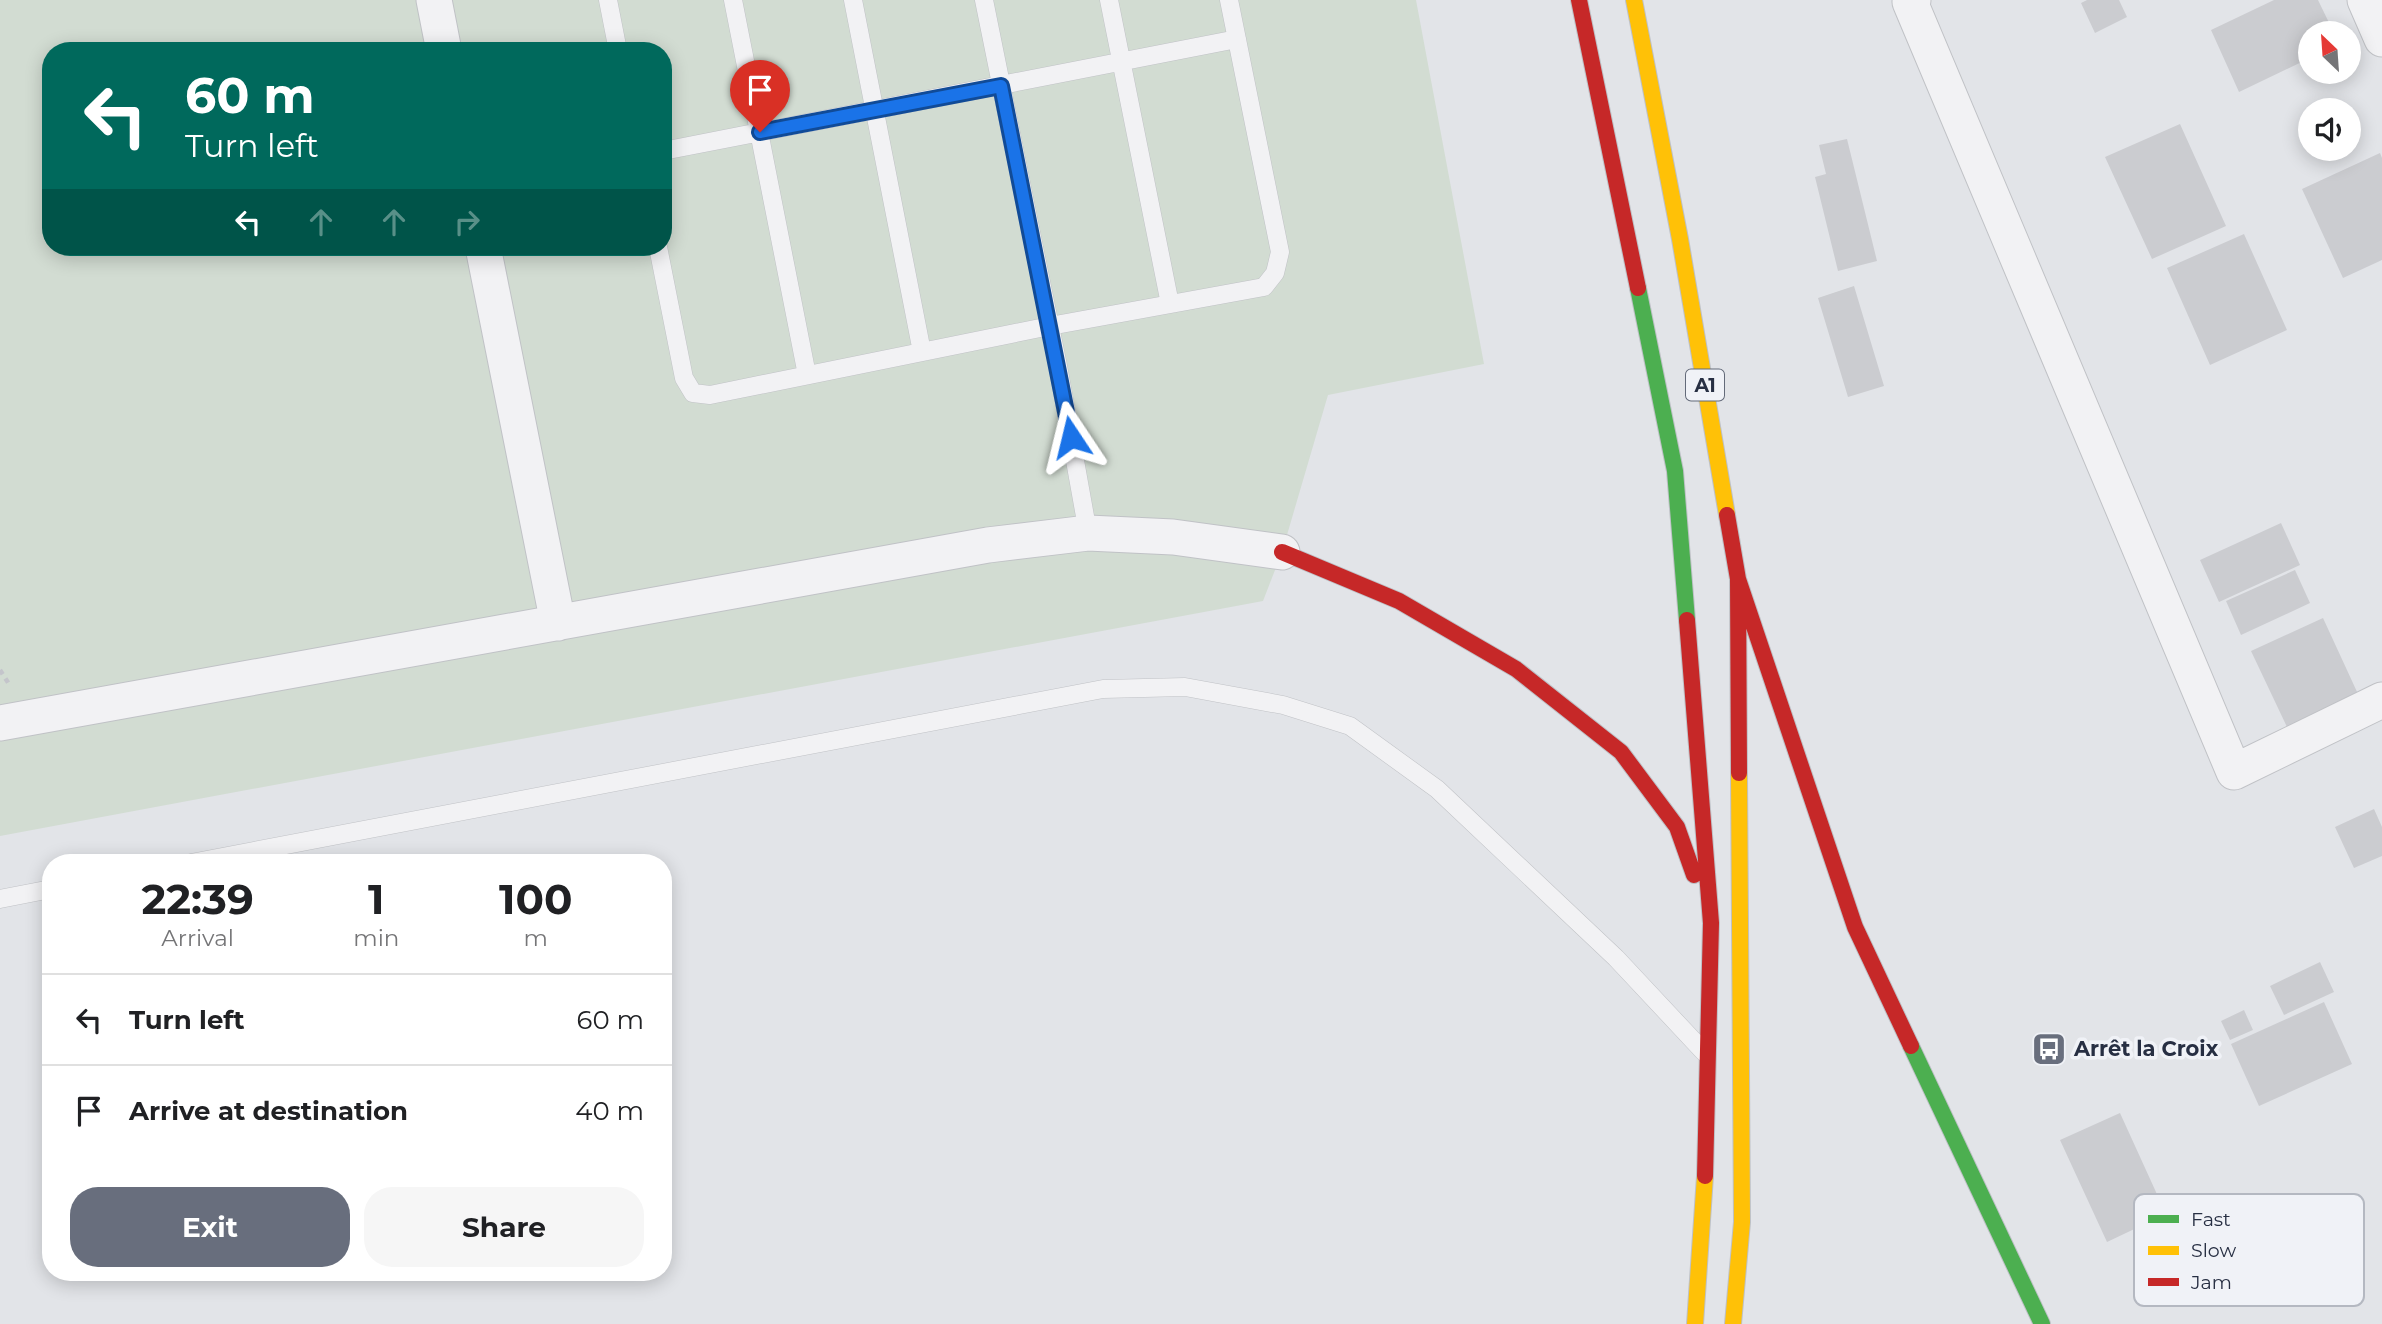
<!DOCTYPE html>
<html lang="en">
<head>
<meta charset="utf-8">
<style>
	body { margin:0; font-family:Montserrat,sans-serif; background:#f6f6f6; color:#202124; height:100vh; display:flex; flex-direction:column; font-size:26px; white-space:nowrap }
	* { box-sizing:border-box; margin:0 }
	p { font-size:23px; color:#757577 }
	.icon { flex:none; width:38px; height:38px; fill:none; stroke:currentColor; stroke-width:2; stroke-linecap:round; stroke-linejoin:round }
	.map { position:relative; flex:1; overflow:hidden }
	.details { position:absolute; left:42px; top:854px; width:630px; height:427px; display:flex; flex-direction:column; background:#fff; border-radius:28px; box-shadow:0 4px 18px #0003 }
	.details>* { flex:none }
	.banner { position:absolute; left:42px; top:42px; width:630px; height:214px; border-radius:28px; box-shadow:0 4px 18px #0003; background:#00695c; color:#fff; overflow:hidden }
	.needle { width:46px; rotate:335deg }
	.controls { position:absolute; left:2298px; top:21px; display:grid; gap:14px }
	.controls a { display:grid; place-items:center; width:63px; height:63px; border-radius:50%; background:#fff; box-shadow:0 4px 18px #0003; font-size:35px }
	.pin { position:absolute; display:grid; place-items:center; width:60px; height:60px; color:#fff; margin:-72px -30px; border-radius:50% 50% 50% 0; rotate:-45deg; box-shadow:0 0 7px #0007 }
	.pin .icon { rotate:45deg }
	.me { position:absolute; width:77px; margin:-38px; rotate:350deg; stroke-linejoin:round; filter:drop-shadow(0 0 5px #0008) }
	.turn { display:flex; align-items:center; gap:24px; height:147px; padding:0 28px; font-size:32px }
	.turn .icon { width:91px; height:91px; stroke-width:2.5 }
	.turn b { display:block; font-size:49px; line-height:60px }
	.lanes { display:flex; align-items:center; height:66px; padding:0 28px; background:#0003; justify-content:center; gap:35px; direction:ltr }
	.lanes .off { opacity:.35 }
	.eta { display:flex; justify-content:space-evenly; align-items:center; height:119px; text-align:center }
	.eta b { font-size:42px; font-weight:700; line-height:49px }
	.action { display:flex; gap:14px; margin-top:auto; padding:14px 28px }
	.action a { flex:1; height:80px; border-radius:28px; background:#686e7d; color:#fff; font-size:28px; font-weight:700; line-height:80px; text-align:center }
	.action a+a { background:#f6f6f6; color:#202124 }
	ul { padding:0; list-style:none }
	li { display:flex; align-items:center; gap:21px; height:91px; padding:0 28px; border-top:2px solid #e0e0e0 }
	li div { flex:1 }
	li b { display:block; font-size:26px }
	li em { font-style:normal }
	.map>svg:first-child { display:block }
	.green { fill:#d2dcd2; fill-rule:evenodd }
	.building { fill:#cbccd0 }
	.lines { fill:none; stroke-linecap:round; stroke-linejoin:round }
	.lane-casing { stroke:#c0c2c6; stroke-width:19 }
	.street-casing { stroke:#c0c2c6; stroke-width:37 }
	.fast-casing { stroke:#bec1c6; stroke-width:18 }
	.slow-casing { stroke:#bec1c6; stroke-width:18 }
	.jam-casing { stroke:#bec1c6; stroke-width:18 }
	.path { stroke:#c4c5cb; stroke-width:4.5; stroke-dasharray:5 5; stroke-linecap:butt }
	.lane { stroke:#f2f2f4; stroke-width:18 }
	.street { stroke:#f2f2f4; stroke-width:35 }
	.fast { stroke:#4caf50; stroke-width:16 }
	.slow { stroke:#ffc107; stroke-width:16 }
	.jam { stroke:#c62828; stroke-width:16 }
	.route-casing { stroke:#114b97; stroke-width:18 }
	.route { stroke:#1a73e8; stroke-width:12 }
	.labels { text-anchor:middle; stroke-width:7; stroke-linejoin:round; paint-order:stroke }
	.shield { fill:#f0f2f7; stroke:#636a79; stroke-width:2 }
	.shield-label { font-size:19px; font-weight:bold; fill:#272f43 }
	.poi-label { font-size:21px; font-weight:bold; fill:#272f43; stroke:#f0f2f7; text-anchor:start }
	.key { fill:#f0f2f7; stroke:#b4b8c1; stroke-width:2 }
	.key-label { font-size:19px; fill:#272f43 }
</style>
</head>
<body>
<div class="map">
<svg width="2382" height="1324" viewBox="0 0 2382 1324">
	<rect width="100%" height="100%" fill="#e2e4e8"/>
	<path class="green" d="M 0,0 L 1416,0 L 1484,364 L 1328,395 L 1282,552 L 1263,601 L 0,836 ZM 51,51 L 663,51 L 663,247 L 51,247 Z"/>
	<path class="building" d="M 2087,0 L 2119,0 L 2127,17 L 2095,33 L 2081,3 Z
		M 2274,0 L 2318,0 L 2334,33 L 2310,33 L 2310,58 L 2239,92 L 2211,30 Z
		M 2180,124 L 2226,226 L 2152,259 L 2105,157 Z
		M 1847,139 L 1877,261 L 1838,271 L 1815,177 L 1826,174 L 1819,145 Z
		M 2380,153 L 2382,158 L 2382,260 L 2343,278 L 2302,189 Z
		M 2244,234 L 2287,330 L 2210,365 L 2167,268 Z
		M 1854,286 L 1884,386 L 1848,397 L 1818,298 Z
		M 2281,523 L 2300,565 L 2219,602 L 2200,560 Z
		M 2295,570 L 2310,603 L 2241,635 L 2226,601 Z
		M 2323,618 L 2358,694 L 2287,727 L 2251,651 Z
		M 2374,809 L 2382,827 L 2382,856 L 2354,868 L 2335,827 Z
		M 2320,962 L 2334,992 L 2284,1015 L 2270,986 Z
		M 2324,1002 L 2352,1064 L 2259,1106 L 2231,1044 Z
		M 2244,1010 L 2253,1030 L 2230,1040 L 2221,1021 Z
		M 2120,1113 L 2166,1214 L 2107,1242 L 2060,1140 Z"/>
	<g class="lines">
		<g class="lane-casing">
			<path id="lane" d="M 608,0 L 618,51
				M 733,0 L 807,375
				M 853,0 L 922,352
				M 984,0 L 1058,366 L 1088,533
				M 1109,0 L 1170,304
				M 663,151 L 1237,39
				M 658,247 L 684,378 L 693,393 L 710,395 L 1050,326 L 1264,287 L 1275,273 L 1280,252 L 1229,0
				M 191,863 L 1103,689 L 1185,687 L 1283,705 L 1350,726 L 1437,789 L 1616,958 L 1704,1052
				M 0,899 L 51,889"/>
		</g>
		<g class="street-casing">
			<path id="street" d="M 434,0 L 444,51
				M 1913,0 L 1910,2 L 2234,772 L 2382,700
				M 2365,0 L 2382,39
				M 483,247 L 558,623
				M 0,723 L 988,545 L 1088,533 L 1173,537 L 1282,552"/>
		</g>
		<g class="fast-casing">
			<path id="fast" d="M 1638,288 L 1675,471 L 1687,620
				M 1911,1046 L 2042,1324"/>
		</g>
		<g class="slow-casing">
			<path id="slow" d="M 1634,0 L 1680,239 L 1727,515
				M 1695,1324 L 1705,1176
				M 1733,1324 L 1742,1222 L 1739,773"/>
		</g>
		<g class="jam-casing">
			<path id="jam" d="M 1579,0 L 1638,288
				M 1727,515 L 1738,579 L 1855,927 L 1911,1046
				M 1282,552 L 1399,601 L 1516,669 L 1621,752 L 1677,827 L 1694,875
				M 1738,579 L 1739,773
				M 1687,620 L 1711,923 L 1705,1176"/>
		</g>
		<path class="path" d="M 0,670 L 9,684"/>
		<use href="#lane" class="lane"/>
		<use href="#street" class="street"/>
		<use href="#fast" class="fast"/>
		<use href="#slow" class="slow"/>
		<use href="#jam" class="jam"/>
	</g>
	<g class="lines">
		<g class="route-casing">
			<path id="route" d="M 760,132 L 1001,86 L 1071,437"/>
		</g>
		<use href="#route" class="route"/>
	</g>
	<defs>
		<g id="bus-square" transform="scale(1.75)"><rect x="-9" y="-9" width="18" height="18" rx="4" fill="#686e7d" stroke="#f0f2f7"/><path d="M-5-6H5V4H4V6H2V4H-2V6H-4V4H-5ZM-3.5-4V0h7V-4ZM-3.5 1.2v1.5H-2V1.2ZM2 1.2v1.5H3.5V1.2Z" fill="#fff"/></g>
	</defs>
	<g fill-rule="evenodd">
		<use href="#bus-square" x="2049" y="1049"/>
	</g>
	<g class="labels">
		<rect class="shield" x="1686" y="369.5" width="38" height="31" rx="5"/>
		<g class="shield-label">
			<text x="1705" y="392">A1</text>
		</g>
		<g class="poi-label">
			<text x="2074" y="1056">Arrêt la Croix</text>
		</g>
	</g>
	<rect x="2134" y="1194" width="230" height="112" rx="10" class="key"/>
	<rect x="2148" y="1215" width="31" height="8" fill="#4caf50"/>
	<rect x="2148" y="1246" width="31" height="9" fill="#ffc107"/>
	<rect x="2148" y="1278" width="31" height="8" fill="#c62828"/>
	<g class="key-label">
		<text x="2191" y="1226">Fast</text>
		<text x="2191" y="1257">Slow</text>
		<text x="2191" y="1289">Jam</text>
	</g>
</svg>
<div class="controls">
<a><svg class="needle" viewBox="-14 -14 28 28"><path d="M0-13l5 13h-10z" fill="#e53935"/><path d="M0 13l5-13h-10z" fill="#757577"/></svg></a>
<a><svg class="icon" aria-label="sound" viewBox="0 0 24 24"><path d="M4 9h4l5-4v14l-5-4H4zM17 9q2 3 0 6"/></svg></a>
</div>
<div class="pin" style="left:760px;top:132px;background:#d93025"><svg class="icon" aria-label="arrive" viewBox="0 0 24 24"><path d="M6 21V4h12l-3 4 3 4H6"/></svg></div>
<svg class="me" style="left:1071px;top:437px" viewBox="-20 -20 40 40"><path d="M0-17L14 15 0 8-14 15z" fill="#1a73e8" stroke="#fff" stroke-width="4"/></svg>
<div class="banner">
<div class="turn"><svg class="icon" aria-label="left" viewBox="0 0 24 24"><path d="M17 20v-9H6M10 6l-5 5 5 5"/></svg><div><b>60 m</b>Turn left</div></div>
<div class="lanes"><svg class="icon" aria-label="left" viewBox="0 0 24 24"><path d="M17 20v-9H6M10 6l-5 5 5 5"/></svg><svg class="icon off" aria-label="ahead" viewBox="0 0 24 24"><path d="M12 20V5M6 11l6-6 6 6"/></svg><svg class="icon off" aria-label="ahead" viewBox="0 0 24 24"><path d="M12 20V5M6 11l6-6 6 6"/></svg><svg class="icon off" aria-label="right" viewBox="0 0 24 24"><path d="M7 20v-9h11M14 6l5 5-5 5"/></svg></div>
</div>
<section class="details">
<div class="eta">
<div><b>22:39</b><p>Arrival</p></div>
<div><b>1</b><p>min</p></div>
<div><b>100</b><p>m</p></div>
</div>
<ul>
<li><svg class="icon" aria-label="left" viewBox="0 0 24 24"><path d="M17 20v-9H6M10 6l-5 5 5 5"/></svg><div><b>Turn left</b></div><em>60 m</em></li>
<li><svg class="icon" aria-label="arrive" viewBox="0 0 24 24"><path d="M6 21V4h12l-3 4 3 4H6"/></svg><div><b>Arrive at destination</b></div><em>40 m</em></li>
</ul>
<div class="action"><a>Exit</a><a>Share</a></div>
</section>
</div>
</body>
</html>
